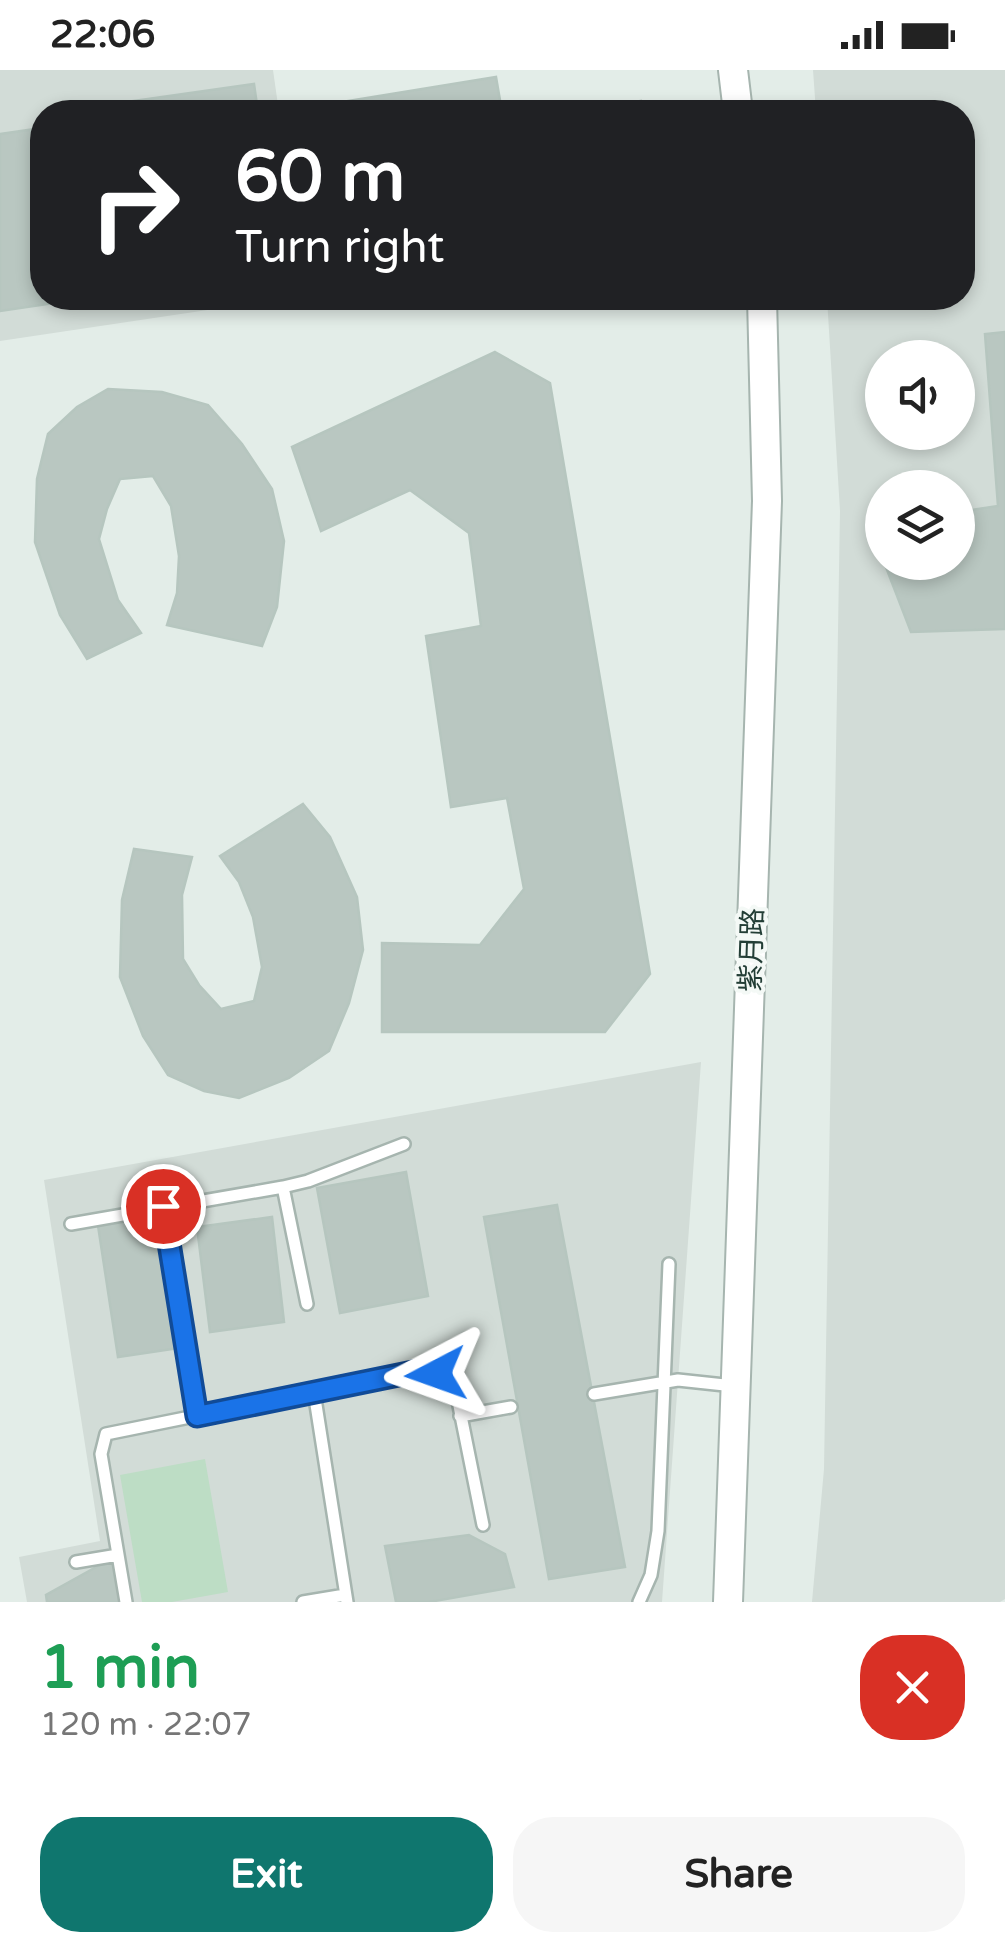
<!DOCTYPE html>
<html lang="en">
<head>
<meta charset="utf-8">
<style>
	body { margin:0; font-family:"Varela Round","Noto Sans SC",sans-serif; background:#f6f6f6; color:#222; height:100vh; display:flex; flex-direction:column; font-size:38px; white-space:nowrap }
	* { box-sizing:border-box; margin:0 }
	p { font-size:32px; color:#767676 }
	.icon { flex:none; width:55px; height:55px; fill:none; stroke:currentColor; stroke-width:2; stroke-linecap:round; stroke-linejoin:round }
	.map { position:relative; height:1532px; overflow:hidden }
	.details { display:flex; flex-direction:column; background:#fff; flex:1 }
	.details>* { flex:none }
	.guide { position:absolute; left:30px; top:30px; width:945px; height:210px; border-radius:40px; box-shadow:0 5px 15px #0003; background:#202124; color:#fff; overflow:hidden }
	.buttons { position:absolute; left:865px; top:270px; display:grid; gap:20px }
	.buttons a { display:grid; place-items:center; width:110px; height:110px; border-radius:50%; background:#fff; box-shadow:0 5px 15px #0003; font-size:50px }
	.pin { position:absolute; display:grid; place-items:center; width:85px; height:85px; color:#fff; margin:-42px; border:5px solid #fff; border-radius:50%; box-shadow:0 2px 10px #0007 }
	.me { position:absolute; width:110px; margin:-55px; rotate:266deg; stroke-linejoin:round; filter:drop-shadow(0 0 8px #0008) }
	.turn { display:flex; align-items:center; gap:35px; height:210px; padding:0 40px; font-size:45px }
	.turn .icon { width:130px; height:130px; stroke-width:2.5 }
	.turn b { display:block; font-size:70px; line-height:85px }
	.round { display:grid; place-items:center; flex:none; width:105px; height:105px; border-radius:40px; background:#f6f6f6 }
	.summary { display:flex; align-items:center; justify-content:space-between; height:170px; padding:0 40px }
	h1 { font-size:60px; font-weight:700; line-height:75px; color:#1e9e55 }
	.action { display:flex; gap:20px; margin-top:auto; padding:20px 40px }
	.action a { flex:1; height:115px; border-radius:40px; background:#0f766e; color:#fff; font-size:40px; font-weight:700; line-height:115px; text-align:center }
	.action a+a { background:#f6f6f6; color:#222 }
	.status { display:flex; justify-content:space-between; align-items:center; height:70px; padding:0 50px; background:#fff; direction:ltr }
	.status svg { height:28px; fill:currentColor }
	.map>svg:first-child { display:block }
	.built { fill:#d2dcd7; fill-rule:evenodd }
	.green { fill:#bdddc5 }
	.building { fill:#b9c7c1; stroke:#b6c6bf; stroke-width:2.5 }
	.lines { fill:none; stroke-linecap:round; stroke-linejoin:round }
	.service-casing { stroke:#a6b5af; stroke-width:16 }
	.tertiary-casing { stroke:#a6b5af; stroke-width:32 }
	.service { stroke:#fff; stroke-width:11 }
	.tertiary { stroke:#fff; stroke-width:28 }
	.route-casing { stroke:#114b97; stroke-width:25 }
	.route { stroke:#1a73e8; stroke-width:18 }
	.labels { text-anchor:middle; stroke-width:8; stroke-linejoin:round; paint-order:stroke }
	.street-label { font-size:28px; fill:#233e36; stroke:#f4f9f6 }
</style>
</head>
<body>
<div class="status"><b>22:06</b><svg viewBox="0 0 49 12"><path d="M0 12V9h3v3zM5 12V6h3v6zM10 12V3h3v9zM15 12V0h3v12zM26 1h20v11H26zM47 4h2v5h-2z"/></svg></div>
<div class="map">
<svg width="1005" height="1532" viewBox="0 0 1005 1532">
	<rect width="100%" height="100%" fill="#e3ede8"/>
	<path class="built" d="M 0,0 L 273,0 L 279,42 L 42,42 L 42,228 L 288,228 L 0,271 Z
		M 813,0 L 1005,0 L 1005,1529 L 1000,1532 L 812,1532 L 824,1399 L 840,441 L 827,228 L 962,228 L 962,42 L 816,42 ZM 882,288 L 958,288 L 958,362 L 882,362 ZM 882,418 L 958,418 L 958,492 L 882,492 Z
		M 701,992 L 662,1532 L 27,1532 L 19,1487 L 100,1471 L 44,1110 Z"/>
	<path class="green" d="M 205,1389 L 228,1522 L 172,1532 L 142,1532 L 120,1405 Z"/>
	<path class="building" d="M 496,7 L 502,42 L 350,42 L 348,31 Z
		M 254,14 L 258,42 L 99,42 L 98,36 Z
		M 641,31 L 643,42 L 573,42 Z
		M 35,59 L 42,107 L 42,228 L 60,228 L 61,232 L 0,241 L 0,64 Z
		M 1005,262 L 1005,559 L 911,562 L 884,492 L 958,492 L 958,442 L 998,436 L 985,264 Z
		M 495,282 L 550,313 L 650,904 L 605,962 L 382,962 L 382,873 L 480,875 L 524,819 L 507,728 L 451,737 L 426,566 L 481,556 L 469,463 L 410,420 L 321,461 L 292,377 Z
		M 108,319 L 162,322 L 208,335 L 242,374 L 272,419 L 284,471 L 277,537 L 262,576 L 167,555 L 177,523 L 179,486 L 171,436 L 153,406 L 120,409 L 107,439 L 99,469 L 118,530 L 141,563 L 87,589 L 60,545 L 35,472 L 37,409 L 48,364 L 77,337 Z
		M 882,453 L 882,489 L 869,455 Z
		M 303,734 L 330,767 L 357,827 L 363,880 L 349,933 L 329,981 L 289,1008 L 239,1028 L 204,1021 L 168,1005 L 143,966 L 120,907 L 122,830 L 134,779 L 192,787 L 182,825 L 183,889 L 199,915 L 221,939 L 254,931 L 262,897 L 253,847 L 239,812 L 220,786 Z
		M 406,1102 L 428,1226 L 340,1243 L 317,1118 Z
		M 557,1135 L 625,1497 L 549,1509 L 484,1147 Z
		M 163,1137 L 186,1277 L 118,1287 L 97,1149 Z
		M 272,1147 L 284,1252 L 210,1262 L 197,1157 Z
		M 469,1465 L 505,1484 L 514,1517 L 429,1532 L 396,1532 L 385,1476 Z
		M 118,1485 L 126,1532 L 47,1532 L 46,1525 Z"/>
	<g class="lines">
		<g class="service-casing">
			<path id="service" d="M 283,1117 L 307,1234
				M 163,1137 L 197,1346
				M 71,1154 L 283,1117 L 308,1111 L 404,1074
				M 314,1322 L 347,1532
				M 594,1324 L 678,1310 L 734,1316
				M 460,1346 L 511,1337
				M 76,1492 L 118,1485
				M 126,1532 L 101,1384 L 106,1364 L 417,1301 C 435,1304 445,1307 456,1321 L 483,1455
				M 303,1532 L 345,1525
				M 639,1532 L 651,1505 L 658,1461 L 669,1194"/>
		</g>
		<g class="tertiary-casing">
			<path id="tertiary" d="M 733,0 L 738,42
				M 728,1532 L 767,431 L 762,228"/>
		</g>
		<use href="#service" class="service"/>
		<use href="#tertiary" class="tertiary"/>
	</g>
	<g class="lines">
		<g class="route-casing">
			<path id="route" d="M 163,1136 L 197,1346 L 418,1301 L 436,1304"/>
		</g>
		<use href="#route" class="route"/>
	</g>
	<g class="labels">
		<g class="street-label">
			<text transform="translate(751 880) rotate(-88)" y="10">紫月路</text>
		</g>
	</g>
</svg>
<div class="buttons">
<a><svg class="icon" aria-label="sound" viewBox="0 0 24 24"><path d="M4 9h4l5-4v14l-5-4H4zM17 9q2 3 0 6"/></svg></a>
<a><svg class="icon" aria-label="layers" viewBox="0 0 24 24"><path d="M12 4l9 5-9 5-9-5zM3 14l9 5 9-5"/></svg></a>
</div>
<div class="pin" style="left:163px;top:1136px;background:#d93025"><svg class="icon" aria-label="arrive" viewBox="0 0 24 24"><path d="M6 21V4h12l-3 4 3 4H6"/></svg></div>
<svg class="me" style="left:436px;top:1304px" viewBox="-20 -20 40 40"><path d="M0-17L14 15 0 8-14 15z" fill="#1a73e8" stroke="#fff" stroke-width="4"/></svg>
<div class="guide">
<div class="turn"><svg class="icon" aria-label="right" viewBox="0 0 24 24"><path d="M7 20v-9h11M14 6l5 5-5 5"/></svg><div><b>60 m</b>Turn right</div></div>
</div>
</div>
<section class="details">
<div class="summary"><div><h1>1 min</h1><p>120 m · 22:07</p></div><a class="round" style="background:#d93025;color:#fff"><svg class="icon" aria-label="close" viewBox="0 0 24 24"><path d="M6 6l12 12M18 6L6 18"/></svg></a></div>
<div class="action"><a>Exit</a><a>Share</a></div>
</section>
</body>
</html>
